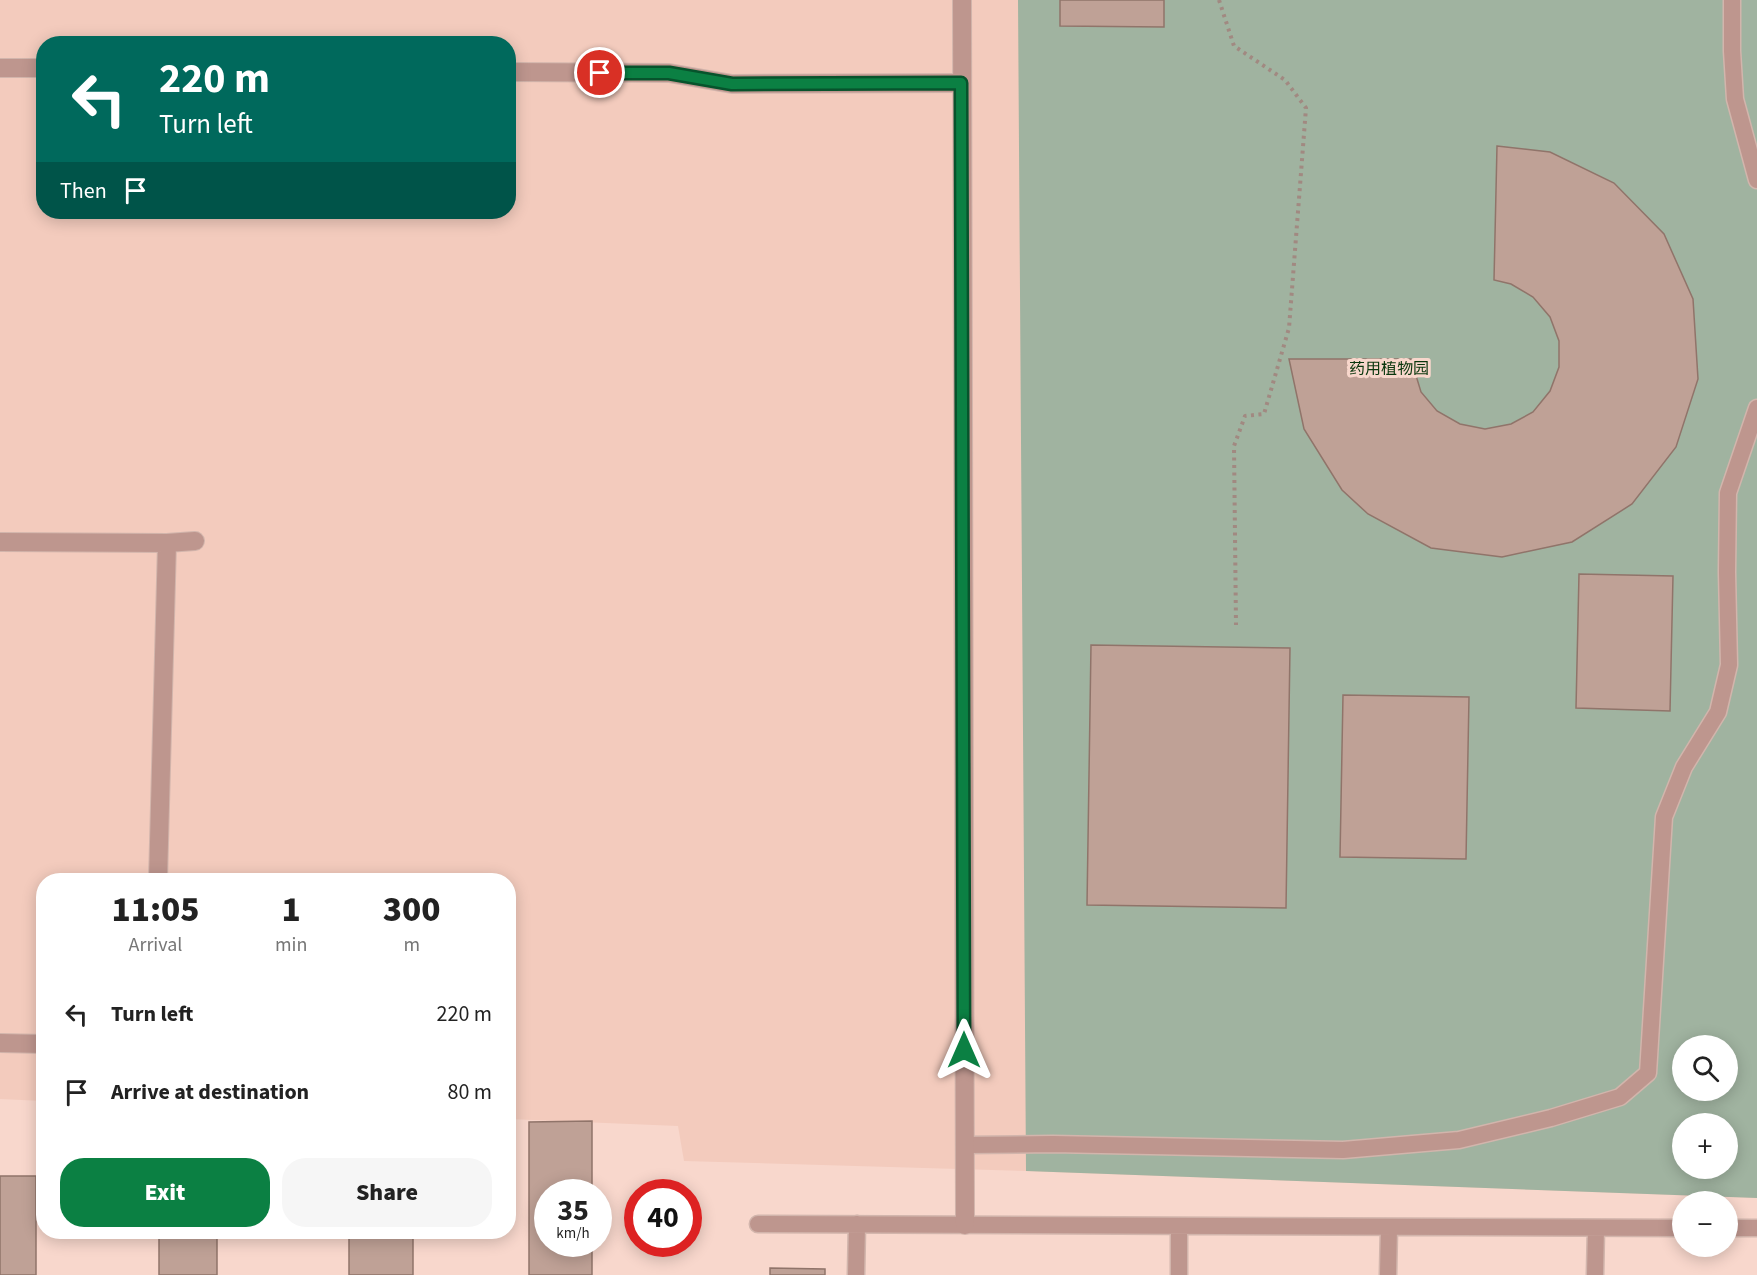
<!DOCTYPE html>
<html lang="en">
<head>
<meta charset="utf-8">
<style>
	body { margin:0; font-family:"Source Sans 3","Noto Sans SC",sans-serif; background:#f6f6f6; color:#222; height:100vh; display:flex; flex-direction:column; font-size:22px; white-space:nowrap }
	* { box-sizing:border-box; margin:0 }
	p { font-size:20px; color:#767676 }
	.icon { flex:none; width:33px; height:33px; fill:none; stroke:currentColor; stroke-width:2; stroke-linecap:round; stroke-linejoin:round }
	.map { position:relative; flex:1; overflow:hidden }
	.details { position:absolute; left:36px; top:873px; width:480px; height:366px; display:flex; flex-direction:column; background:#fff; border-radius:24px; box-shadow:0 3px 15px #0003 }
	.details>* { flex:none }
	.hud { position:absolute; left:36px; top:36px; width:480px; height:183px; border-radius:24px; box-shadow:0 3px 15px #0003; background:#00695c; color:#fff; overflow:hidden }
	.tools { position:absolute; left:1672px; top:1035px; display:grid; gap:12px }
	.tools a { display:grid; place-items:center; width:66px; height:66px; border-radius:50%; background:#fff; box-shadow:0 3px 15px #0003; font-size:30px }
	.speed { position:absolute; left:534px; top:1179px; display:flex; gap:12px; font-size:30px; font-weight:700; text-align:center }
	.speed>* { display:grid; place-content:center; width:78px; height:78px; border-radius:50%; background:#fff; box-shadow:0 3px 15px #0003; line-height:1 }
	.speed small { font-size:15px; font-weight:400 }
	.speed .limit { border:9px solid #d22; background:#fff; color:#111 }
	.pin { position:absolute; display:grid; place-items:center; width:51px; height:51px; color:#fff; margin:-26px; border:3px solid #fff; border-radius:50%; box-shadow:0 2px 6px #0007 }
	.me { position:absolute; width:66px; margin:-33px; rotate:0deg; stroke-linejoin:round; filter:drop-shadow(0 0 4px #0008) }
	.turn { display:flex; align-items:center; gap:21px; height:126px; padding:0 24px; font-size:27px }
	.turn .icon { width:78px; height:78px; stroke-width:2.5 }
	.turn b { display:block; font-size:42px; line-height:51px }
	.then { display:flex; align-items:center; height:57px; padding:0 24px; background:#0003; gap:12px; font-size:22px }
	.eta { display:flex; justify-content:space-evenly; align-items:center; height:102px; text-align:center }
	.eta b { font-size:36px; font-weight:800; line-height:42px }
	.action { display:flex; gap:12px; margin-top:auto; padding:12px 24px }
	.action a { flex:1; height:69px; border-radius:24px; background:#0b8043; color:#fff; font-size:24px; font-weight:800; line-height:69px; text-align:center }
	.action a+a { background:#f6f6f6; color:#222 }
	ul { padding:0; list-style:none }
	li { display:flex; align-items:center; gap:18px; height:78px; padding:0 24px }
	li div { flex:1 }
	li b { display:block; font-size:22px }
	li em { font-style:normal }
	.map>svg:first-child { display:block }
	.built { fill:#f3cbbd; fill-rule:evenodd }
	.green { fill:#a0b3a0; fill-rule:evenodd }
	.building { fill:#bfa196; stroke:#90746a; stroke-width:1.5 }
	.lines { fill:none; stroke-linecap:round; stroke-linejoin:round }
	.service-casing { stroke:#d2b5ac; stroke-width:19 }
	.minor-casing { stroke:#d2b5ac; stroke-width:20 }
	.tertiary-casing { stroke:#d2b5ac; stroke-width:20 }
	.path { stroke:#a18981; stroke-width:4; stroke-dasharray:3 4.5; stroke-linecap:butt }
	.service { stroke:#be968e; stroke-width:16 }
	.minor { stroke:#be968e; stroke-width:18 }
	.tertiary { stroke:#be968e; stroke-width:18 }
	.route-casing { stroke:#07532c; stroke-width:15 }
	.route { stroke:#0b8043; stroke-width:10 }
	.labels { text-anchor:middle; stroke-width:6; stroke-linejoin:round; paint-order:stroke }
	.park-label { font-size:16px; fill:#09360d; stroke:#f8d7cc }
</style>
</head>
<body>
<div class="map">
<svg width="1757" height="1275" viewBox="0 0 1757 1275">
	<rect width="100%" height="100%" fill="#f8d7cc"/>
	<path class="built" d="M 0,0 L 1757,0 L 1757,1198 L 1026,1171 L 684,1161 L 678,1126 L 509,1119 L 508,880 L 44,880 L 43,1101 L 0,1099 ZM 44,44 L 508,44 L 508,212 L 44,212 ZM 1683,1046 L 1728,1046 L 1728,1090 L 1683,1090 ZM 1683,1124 L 1728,1124 L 1728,1168 L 1683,1168 Z"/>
	<path class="green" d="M 1018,0 L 1757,0 L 1757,1198 L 1026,1171 ZM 1683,1046 L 1728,1046 L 1728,1090 L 1683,1090 ZM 1683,1124 L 1728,1124 L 1728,1168 L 1683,1168 Z"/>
	<path class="building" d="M 1060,0 L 1164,0 L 1164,27 L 1060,26 Z
		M 1497,146 L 1550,152 L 1614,183 L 1664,234 L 1693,299 L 1698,379 L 1676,447 L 1632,504 L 1572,542 L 1502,557 L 1431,548 L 1368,514 L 1342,490 L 1304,429 L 1289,359 L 1411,359 L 1421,392 L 1437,411 L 1460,424 L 1485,429 L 1511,424 L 1533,412 L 1550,391 L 1559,367 L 1559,341 L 1550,317 L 1533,297 L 1511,284 L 1494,280 Z
		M 1579,574 L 1673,576 L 1670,711 L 1576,708 Z
		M 1091,645 L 1290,648 L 1286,908 L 1087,905 Z
		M 1343,695 L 1469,697 L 1466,859 L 1340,857 Z
		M 592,1121 L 592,1192 L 548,1192 L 548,1244 L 592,1244 L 592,1275 L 529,1275 L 529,1122 Z
		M 0,1176 L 36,1176 L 36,1275 L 0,1275 Z
		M 159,1232 L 217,1232 L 217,1275 L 159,1275 Z
		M 349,1232 L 413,1232 L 413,1275 L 349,1275 Z
		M 770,1268 L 825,1269 L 825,1275 L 770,1275 Z"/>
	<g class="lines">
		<g class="service-casing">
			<path id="service" d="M 1732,0 L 1732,51 L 1735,99 L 1757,180
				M 965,1145 L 1053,1144 L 1343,1150 L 1459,1140 L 1551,1118 L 1620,1097 L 1648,1073 L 1664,817 L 1684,767 L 1718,712 L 1729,665 L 1727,572 L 1728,493 L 1757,408
				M 758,1224 L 1683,1228
				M 1728,1228 L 1757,1228
				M 856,1275 L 857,1224
				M 1179,1275 L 1179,1226
				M 1388,1275 L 1389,1227
				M 1595,1275 L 1596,1228"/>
		</g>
		<g class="minor-casing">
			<path id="minor" d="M 0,68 L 44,68
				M 508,72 L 669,73 L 732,84 L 961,83
				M 0,542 L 167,543 L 195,541
				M 158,880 L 167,543
				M 0,1043 L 44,1044"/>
		</g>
		<g class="tertiary-casing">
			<path id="tertiary" d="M 962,0 L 965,1225"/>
		</g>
		<path class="path" d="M 1219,0 L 1234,46 L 1285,80 L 1306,108 L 1289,328 L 1264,414 L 1245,416 L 1234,446 L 1236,625"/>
		<use href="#service" class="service"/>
		<use href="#minor" class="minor"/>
		<use href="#tertiary" class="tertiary"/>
	</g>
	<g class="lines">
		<g class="route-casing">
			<path id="route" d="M 600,73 L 669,73 L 732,84 L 961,83 L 964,1050"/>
		</g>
		<use href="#route" class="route"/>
	</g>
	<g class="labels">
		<g class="park-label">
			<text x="1389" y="374">药用植物园</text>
		</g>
	</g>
</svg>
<div class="tools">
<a><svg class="icon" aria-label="search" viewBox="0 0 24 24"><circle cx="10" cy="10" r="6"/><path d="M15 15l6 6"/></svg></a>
<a>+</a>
<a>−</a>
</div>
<div class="speed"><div>35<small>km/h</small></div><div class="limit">40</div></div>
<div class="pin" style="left:600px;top:73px;background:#d93025"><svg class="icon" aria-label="arrive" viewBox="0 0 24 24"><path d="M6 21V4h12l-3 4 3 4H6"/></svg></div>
<svg class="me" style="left:964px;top:1050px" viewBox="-20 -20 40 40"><path d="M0-17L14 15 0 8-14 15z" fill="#0b8043" stroke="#fff" stroke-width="4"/></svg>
<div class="hud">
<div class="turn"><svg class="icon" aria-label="left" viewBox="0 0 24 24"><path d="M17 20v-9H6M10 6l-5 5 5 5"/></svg><div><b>220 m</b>Turn left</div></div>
<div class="then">Then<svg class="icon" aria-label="arrive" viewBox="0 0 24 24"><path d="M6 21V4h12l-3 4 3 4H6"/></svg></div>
</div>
<section class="details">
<div class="eta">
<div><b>11:05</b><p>Arrival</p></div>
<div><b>1</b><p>min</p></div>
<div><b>300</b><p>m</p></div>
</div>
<ul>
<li><svg class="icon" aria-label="left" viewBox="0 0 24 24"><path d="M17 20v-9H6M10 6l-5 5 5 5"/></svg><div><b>Turn left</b></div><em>220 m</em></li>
<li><svg class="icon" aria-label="arrive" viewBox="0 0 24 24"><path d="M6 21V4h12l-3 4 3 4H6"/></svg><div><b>Arrive at destination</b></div><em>80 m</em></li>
</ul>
<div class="action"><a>Exit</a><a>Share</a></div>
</section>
</div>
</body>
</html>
